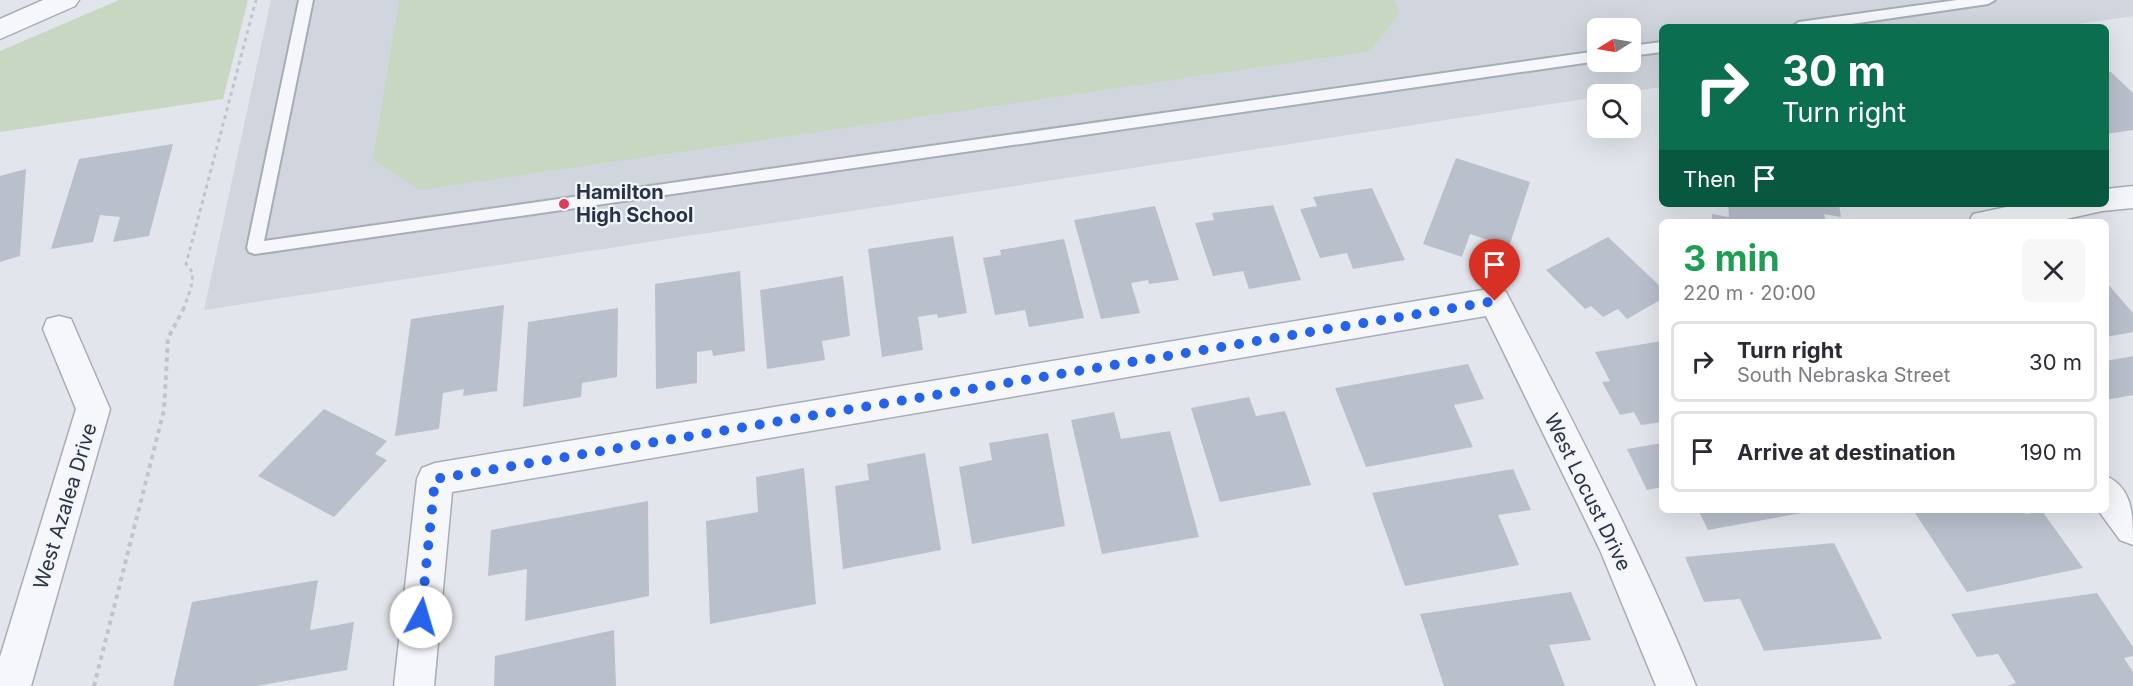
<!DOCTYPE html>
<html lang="en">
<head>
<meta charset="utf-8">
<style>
	body { margin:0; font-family:Inter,sans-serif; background:#f7f7f7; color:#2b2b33; height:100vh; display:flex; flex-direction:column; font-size:22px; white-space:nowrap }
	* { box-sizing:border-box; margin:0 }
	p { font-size:20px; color:#7c7c81 }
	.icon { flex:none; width:33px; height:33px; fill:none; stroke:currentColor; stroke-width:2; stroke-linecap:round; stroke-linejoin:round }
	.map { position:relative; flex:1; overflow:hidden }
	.side { position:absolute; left:1659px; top:219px; width:450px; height:294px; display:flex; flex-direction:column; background:#fff; border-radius:9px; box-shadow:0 6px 24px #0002 }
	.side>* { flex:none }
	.hud { position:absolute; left:1659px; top:24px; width:450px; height:183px; border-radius:9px; box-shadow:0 6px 24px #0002; background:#0b6e4f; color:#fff; overflow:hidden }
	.needle { width:39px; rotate:259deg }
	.buttons { position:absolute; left:1587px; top:18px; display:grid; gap:12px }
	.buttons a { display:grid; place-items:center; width:54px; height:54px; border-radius:9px; background:#fff; box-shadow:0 6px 24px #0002; font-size:30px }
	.pin { position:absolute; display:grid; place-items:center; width:51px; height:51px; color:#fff; margin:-62px -26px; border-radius:50% 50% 50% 0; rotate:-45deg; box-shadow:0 0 6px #0007 }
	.pin .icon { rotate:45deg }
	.me { position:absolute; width:66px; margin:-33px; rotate:6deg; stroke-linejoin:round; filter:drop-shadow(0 0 4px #0008) }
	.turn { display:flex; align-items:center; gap:21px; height:126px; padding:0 24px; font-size:27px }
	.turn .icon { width:78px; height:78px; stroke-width:2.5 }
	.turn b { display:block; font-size:42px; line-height:51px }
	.then { display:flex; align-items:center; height:57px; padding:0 24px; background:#0003; gap:12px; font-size:22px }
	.round { display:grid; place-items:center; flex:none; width:63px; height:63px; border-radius:9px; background:#f7f7f7 }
	.head { display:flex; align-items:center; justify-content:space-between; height:102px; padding:0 24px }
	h1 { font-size:36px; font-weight:700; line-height:45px; color:#1e9e55 }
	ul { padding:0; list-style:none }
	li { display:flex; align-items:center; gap:18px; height:81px; margin:0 12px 9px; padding:0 12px; border:3px solid #e1e1e2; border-radius:9px }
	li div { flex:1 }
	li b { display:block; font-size:22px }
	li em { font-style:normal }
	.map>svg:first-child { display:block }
	.built { fill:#d0d5de; fill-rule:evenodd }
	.green { fill:#c8d7c2 }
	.building { fill:#b9bfcb }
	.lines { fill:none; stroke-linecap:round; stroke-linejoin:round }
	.service-casing { stroke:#a6adb7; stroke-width:4 }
	.minor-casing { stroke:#a6adb7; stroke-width:3 }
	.tertiary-casing { stroke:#a6adb7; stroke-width:3 }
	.path-far1 { stroke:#c0c4cb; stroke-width:3; stroke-dasharray:4 4; stroke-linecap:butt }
	.path { stroke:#c0c4cb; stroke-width:4; stroke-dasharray:4.5 4.5; stroke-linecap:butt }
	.service { fill:#f6f7fa; fill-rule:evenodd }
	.minor { fill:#f6f7fa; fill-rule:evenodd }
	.tertiary { fill:#f6f7fa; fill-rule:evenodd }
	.route { stroke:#2563eb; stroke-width:10; stroke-dasharray:0 18 }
	.poi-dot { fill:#de3b54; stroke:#f3f5f9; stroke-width:2 }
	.labels { text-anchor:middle; stroke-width:4.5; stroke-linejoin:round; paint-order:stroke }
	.poi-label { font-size:20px; font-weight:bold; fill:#283347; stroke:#f3f5f9; text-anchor:start }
	.street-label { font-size:20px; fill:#283347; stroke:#f3f5f9 }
</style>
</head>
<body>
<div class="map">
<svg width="2133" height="686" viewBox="0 0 2133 686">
	<rect width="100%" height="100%" fill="#e2e6ec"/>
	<path class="built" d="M 271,0 L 2133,0 L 2133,16 L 2058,27 L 1662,27 L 1662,87 L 1616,94 L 1598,94 L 1597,97 L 204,310 ZM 1598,28 L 1630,28 L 1630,62 L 1598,62 Z"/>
	<path class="green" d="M 119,0 L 248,0 L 223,99 L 0,132 L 0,51 Z
		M 399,0 L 1394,0 L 1400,13 L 1370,51 L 420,190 L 373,160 Z"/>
	<path class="building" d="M 2106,72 L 2111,72 L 2133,93 L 2133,130 L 2106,134 Z
		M 173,144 L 149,236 L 113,242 L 120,217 L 100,215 L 93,242 L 51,249 L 79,159 Z
		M 1456,158 L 1530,182 L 1509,247 L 1470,234 L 1462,257 L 1423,244 Z
		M 26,169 L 20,256 L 0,262 L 0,176 Z
		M 1372,188 L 1405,260 L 1353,269 L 1347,253 L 1320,258 L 1300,209 L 1317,206 L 1313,197 Z
		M 1728,204 L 1839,204 L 1841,217 L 1824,214 L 1826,222 L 1712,222 L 1712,214 L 1729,217 Z
		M 1273,205 L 1301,280 L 1249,289 L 1243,271 L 1213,276 L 1195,223 L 1214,220 L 1212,213 Z
		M 1155,206 L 1179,280 L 1149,284 L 1148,280 L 1131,283 L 1140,313 L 1101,319 L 1074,220 Z
		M 953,236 L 967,313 L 938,318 L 937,314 L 918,317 L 923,350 L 882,357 L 868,249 Z
		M 1608,237 L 1662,288 L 1662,299 L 1627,319 L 1618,309 L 1603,317 L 1591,306 L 1585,309 L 1546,270 Z
		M 1064,239 L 1084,318 L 1029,327 L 1025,310 L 995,315 L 983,258 L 1001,255 L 1000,250 Z
		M 740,271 L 745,351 L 713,356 L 712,350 L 697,352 L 697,383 L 656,389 L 655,284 Z
		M 843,276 L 850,336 L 822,341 L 825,360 L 767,369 L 760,290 Z
		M 2106,282 L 2133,313 L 2133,332 L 2106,337 Z
		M 504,305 L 497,391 L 463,396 L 464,389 L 443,393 L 439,429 L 395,436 L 411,319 Z
		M 618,308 L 617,377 L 582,383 L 581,397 L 523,407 L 528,322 Z
		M 1662,341 L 1662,422 L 1641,425 L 1634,412 L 1620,415 L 1602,382 L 1610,381 L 1595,352 Z
		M 2133,356 L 2133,395 L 2106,400 L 2106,361 Z
		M 1468,364 L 1484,399 L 1454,405 L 1473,447 L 1366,467 L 1335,388 Z
		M 1249,397 L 1256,416 L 1285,411 L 1311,485 L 1220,502 L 1191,408 Z
		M 324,409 L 387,441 L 375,454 L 387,460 L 334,517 L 258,476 Z
		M 1114,412 L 1121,439 L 1170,431 L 1199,537 L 1102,554 L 1071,420 Z
		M 1048,433 L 1065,526 L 972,544 L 959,467 L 992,460 L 989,443 Z
		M 1662,443 L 1662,487 L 1647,490 L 1627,449 Z
		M 925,453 L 941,550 L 843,569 L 835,486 L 869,480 L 867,464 Z
		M 804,468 L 816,604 L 710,624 L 706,521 L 758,512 L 756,477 Z
		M 1513,469 L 1531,510 L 1498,515 L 1519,565 L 1405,586 L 1372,493 Z
		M 648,501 L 649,596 L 525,621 L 527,569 L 488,576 L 491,530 Z
		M 1698,510 L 1813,510 L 1813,511 L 1708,530 Z
		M 1913,510 L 2023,510 L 2026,514 L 2042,511 L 2083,568 L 1967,592 Z
		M 1834,543 L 1882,639 L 1764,651 L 1740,599 L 1704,602 L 1685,557 Z
		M 318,580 L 310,630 L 354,622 L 347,670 L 257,686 L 173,686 L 192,602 Z
		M 1571,592 L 1591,640 L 1549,645 L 1565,686 L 1444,686 L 1420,614 Z
		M 2097,593 L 2133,647 L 2133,656 L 2124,658 L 2133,672 L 2133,686 L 2007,686 L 2016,683 L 1998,654 L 1977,657 L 1951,614 Z
		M 614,630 L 616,686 L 494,686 L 495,656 Z"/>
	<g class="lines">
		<g class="service-casing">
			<path id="service" d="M 299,0 L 313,0 L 264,241 L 1598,51 L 1598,61 L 255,254 L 249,252 L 247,248 Z
				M 1957,0 L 1995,0 L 1988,4 L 1831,27 L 1792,27 L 1799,22 Z
				M 1662,42 L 1662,52 L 1630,56 L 1630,46 Z"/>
		</g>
		<g class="minor-casing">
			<path id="minor" d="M 2133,186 L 2133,208 L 2102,211 L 2053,222 L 1969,222 L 1973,214 L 2021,204 L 2106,204 L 2106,189 Z
				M 1495,288 L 1506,292 C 1573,422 1641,550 1696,686 L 1656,686 L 1600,550 L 1486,316 L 452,492 L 434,686 L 394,686 L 417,479 L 422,468 L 435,463 Z
				M 59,316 L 71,319 L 110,409 L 31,686 L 0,686 L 0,657 L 76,409 L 43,329 L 47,319 Z
				M 2106,476 C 2133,488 2133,515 2133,545 L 2120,540 L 2098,510 L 2106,510 Z"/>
		</g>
		<g class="tertiary-casing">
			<path id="tertiary" d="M 43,0 L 79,0 L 75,6 L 0,39 L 0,19 Z"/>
		</g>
		<path class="path-far1" d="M 183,310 L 191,288 L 193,273 L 186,264 L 256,0"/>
		<path class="path" d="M 94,686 L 164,410 L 168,338 L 184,308"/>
		<use href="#service" class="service"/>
		<use href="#minor" class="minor"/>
		<use href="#tertiary" class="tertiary"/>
	</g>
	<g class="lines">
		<path class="route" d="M 421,617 L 435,479 L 1495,301"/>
	</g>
	<circle class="poi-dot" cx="564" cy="204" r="6"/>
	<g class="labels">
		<g class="poi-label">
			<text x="576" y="199">Hamilton<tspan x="576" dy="23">High School</tspan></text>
		</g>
		<g class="street-label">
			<text transform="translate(1588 492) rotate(64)" y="7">West Locust Drive</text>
			<text transform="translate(65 506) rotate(-73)" y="7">West Azalea Drive</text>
		</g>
	</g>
</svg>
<div class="buttons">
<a><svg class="needle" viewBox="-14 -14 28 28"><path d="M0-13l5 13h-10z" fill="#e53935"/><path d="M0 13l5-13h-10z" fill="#7c7c81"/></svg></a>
<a><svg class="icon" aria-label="search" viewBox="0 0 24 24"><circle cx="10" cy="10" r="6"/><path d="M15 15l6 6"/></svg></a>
</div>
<div class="pin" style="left:1495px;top:301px;background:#d93025"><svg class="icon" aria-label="arrive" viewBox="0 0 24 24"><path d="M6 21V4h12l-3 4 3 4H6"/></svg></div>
<svg class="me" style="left:421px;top:617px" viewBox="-20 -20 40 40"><circle r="19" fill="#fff"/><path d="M0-13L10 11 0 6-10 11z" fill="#2563eb"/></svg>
<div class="hud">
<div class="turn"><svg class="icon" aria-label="right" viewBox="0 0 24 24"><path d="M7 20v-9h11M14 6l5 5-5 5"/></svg><div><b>30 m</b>Turn right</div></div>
<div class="then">Then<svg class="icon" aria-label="arrive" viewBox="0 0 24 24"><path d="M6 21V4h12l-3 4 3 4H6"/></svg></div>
</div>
<section class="side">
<div class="head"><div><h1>3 min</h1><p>220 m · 20:00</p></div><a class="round"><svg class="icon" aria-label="close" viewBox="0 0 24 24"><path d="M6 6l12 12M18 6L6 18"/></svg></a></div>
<ul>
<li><svg class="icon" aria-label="right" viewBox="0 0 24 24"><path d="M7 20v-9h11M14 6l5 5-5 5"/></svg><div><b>Turn right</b><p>South Nebraska Street</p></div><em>30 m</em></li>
<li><svg class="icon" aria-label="arrive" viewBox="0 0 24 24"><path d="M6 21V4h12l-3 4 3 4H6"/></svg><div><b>Arrive at destination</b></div><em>190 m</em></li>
</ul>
</section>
</div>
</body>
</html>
